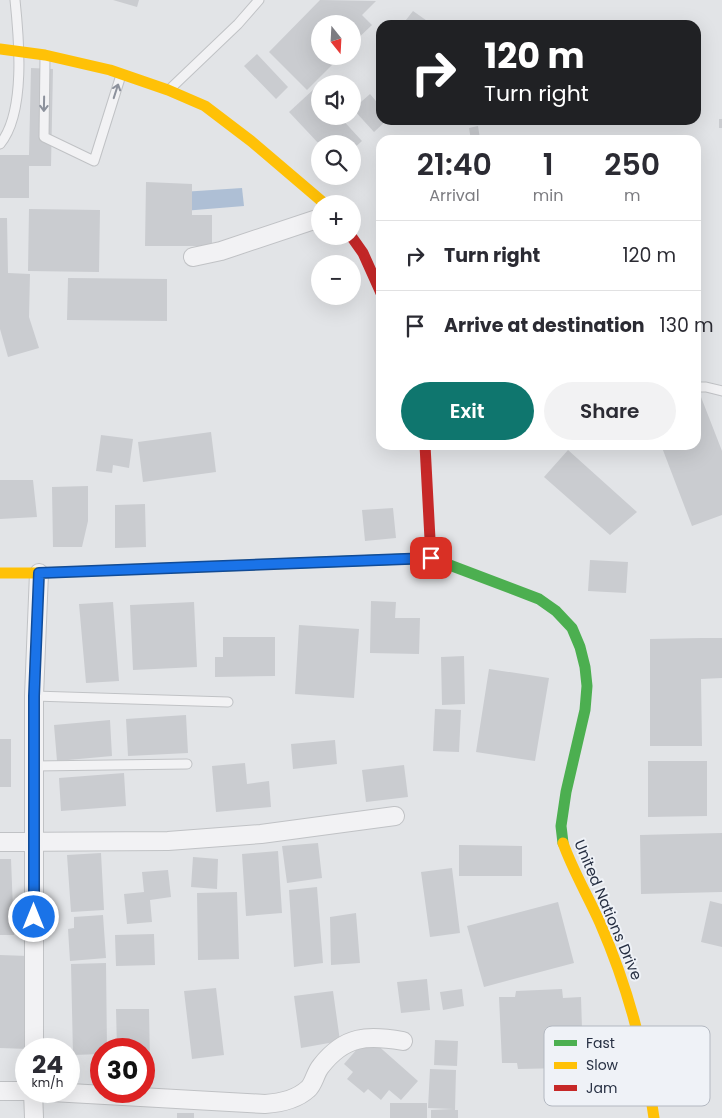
<!DOCTYPE html>
<html lang="en">
<head>
<meta charset="utf-8">
<style>
	body { margin:0; font-family:Poppins,sans-serif; background:#f2f2f3; color:#2b2b33; height:100vh; display:flex; flex-direction:column; font-size:19px; white-space:nowrap }
	* { box-sizing:border-box; margin:0 }
	p { font-size:16px; color:#7c7c81 }
	.icon { flex:none; width:28px; height:28px; fill:none; stroke:currentColor; stroke-width:2; stroke-linecap:round; stroke-linejoin:round }
	.map { position:relative; flex:1; overflow:hidden }
	.drawer { position:absolute; left:376px; top:135px; width:325px; height:315px; display:flex; flex-direction:column; background:#fff; border-radius:15px; box-shadow:0 5px 20px #0002 }
	.drawer>* { flex:none }
	.top-card { position:absolute; left:376px; top:20px; width:325px; height:105px; border-radius:15px; box-shadow:0 5px 20px #0002; background:#202124; color:#fff; overflow:hidden }
	.needle { width:32px; rotate:162deg }
	.buttons { position:absolute; left:311px; top:15px; display:grid; gap:10px }
	.buttons a { display:grid; place-items:center; width:50px; height:50px; border-radius:50%; background:#fff; box-shadow:0 5px 20px #0002; font-size:25px }
	.speed { position:absolute; left:15px; top:1038px; display:flex; gap:10px; font-size:25px; font-weight:700; text-align:center }
	.speed>* { display:grid; place-content:center; width:65px; height:65px; border-radius:50%; background:#fff; box-shadow:0 5px 20px #0002; line-height:1 }
	.speed small { font-size:12px; font-weight:400 }
	.speed .limit { border:8px solid #d22; background:#fff; color:#111 }
	.pin { position:absolute; display:grid; place-items:center; width:42px; height:42px; color:#fff; margin:-21px; border-radius:10px; box-shadow:0 2px 8px #0006 }
	.me { position:absolute; width:55px; margin:-28px; rotate:0deg; stroke-linejoin:round; filter:drop-shadow(0 0 4px #0008) }
	.turn { display:flex; align-items:center; gap:18px; height:105px; padding:0 25px; font-size:22px }
	.turn .icon { width:65px; height:65px; stroke-width:2.5 }
	.turn b { display:block; font-size:35px; line-height:42px }
	.eta { display:flex; justify-content:space-evenly; align-items:center; height:85px; text-align:center }
	.eta b { font-size:30px; font-weight:600; line-height:35px }
	.primary-button { display:flex; gap:10px; margin-top:auto; padding:10px 25px }
	.primary-button a { flex:1; height:58px; border-radius:30px; background:#0f766e; color:#fff; font-size:20px; font-weight:600; line-height:58px; text-align:center }
	.primary-button a+a { background:#f2f2f3; color:#2b2b33 }
	ul { padding:0; list-style:none }
	li { display:flex; align-items:center; gap:15px; height:70px; padding:0 25px; border-top:1px solid #e1e1e2 }
	li div { flex:1 }
	li b { display:block; font-size:19px }
	li em { font-style:normal }
	.map>svg:first-child { display:block }
	.water { fill:#aebfd5 }
	.building { fill:#caccd0 }
	.lines { fill:none; stroke-linecap:round; stroke-linejoin:round }
	.lane-casing { stroke:#c0c2c5; stroke-width:11 }
	.street-casing { stroke:#c0c2c5; stroke-width:20 }
	.lane { stroke:#f2f2f4; stroke-width:9 }
	.street { stroke:#f2f2f4; stroke-width:18 }
	.fast { stroke:#4caf50; stroke-width:11 }
	.slow { stroke:#ffc107; stroke-width:11 }
	.jam { stroke:#c62828; stroke-width:11 }
	.oneway { stroke:#8c919c }
	.route-casing { stroke:#114b97; stroke-width:12 }
	.route { stroke:#1a73e8; stroke-width:9 }
	.labels { text-anchor:middle; stroke-width:4; stroke-linejoin:round; paint-order:stroke }
	.street-label { font-size:15px; fill:#273043; stroke:#eff2f7 }
	.key { fill:#eff2f7; stroke:#b3b8c1; stroke-width:1 }
	.key-label { font-size:14px; fill:#273043 }
</style>
</head>
<body>
<div class="map">
<svg width="722" height="1118" viewBox="0 0 722 1118">
	<rect width="100%" height="100%" fill="#e2e4e7"/>
	<path class="water" d="M 242,188 L 244,206 L 183,211 L 182,192 Z"/>
	<path class="building" d="M 113,0 L 139,0 L 137,7 Z
		M 320,0 L 376,1 L 362,15 L 372,25 L 352,44 L 352,24 L 320,24 L 320,56 L 341,56 L 307,90 L 269,52 Z
		M 413,11 L 433,25 L 402,25 Z
		M 257,54 L 288,87 L 276,99 L 244,66 Z
		M 31,68 L 53,69 L 51,166 L 29,166 L 29,198 L 0,198 L 0,155 L 29,155 Z
		M 314,89 L 320,96 L 320,116 L 339,116 L 362,141 L 352,150 L 352,144 L 320,144 L 320,145 L 289,112 Z
		M 370,94 L 381,107 L 381,120 L 387,120 L 374,132 L 353,109 Z
		M 719,119 L 722,119 L 722,128 L 719,128 Z
		M 478,126 L 480,139 L 471,140 L 469,128 Z
		M 146,182 L 192,184 L 192,215 L 212,215 L 212,246 L 145,246 Z
		M 29,209 L 100,210 L 99,272 L 28,271 Z
		M 0,218 L 7,218 L 8,273 L 30,274 L 29,317 L 39,348 L 8,357 L 0,329 Z
		M 68,278 L 167,279 L 167,321 L 67,320 Z
		M 701,397 L 722,451 L 722,515 L 692,526 L 661,445 L 696,445 L 696,399 Z
		M 211,432 L 216,472 L 143,482 L 138,442 Z
		M 101,435 L 133,439 L 129,468 L 113,465 L 112,473 L 96,471 Z
		M 568,450 L 637,512 L 610,535 L 544,477 Z
		M 0,480 L 33,480 L 37,517 L 0,519 Z
		M 88,486 L 88,521 L 82,547 L 53,547 L 52,487 Z
		M 145,504 L 146,547 L 115,548 L 115,505 Z
		M 393,508 L 396,538 L 365,541 L 362,510 Z
		M 590,560 L 628,562 L 626,593 L 588,591 Z
		M 371,601 L 396,602 L 395,618 L 420,618 L 419,654 L 370,653 Z
		M 113,602 L 119,681 L 86,683 L 79,604 Z
		M 194,602 L 197,667 L 133,670 L 130,605 Z
		M 299,625 L 359,629 L 354,698 L 295,694 Z
		M 223,637 L 275,637 L 275,676 L 215,677 L 215,657 L 223,657 Z
		M 701,638 L 722,638 L 722,678 L 701,679 L 702,746 L 650,746 L 650,639 Z
		M 464,656 L 465,704 L 442,705 L 441,657 Z
		M 489,669 L 549,678 L 535,761 L 476,752 Z
		M 435,709 L 461,710 L 459,752 L 433,751 Z
		M 186,715 L 188,753 L 128,756 L 126,719 Z
		M 110,720 L 112,756 L 57,761 L 54,725 Z
		M 0,739 L 11,739 L 11,787 L 0,787 Z
		M 335,740 L 337,764 L 293,769 L 291,744 Z
		M 648,761 L 707,761 L 707,816 L 648,817 Z
		M 245,763 L 247,784 L 269,781 L 271,807 L 216,812 L 212,766 Z
		M 404,765 L 408,797 L 366,802 L 362,770 Z
		M 124,773 L 126,806 L 61,811 L 59,778 Z
		M 722,833 L 722,892 L 641,894 L 640,835 Z
		M 318,843 L 322,878 L 287,883 L 282,846 Z
		M 459,845 L 522,846 L 522,876 L 459,876 Z
		M 278,851 L 282,913 L 246,916 L 242,854 Z
		M 101,853 L 104,910 L 71,912 L 67,855 Z
		M 193,857 L 218,859 L 217,889 L 191,887 Z
		M 0,859 L 11,859 L 14,935 L 0,935 Z
		M 452,868 L 460,933 L 430,937 L 421,872 Z
		M 168,870 L 171,897 L 150,900 L 152,922 L 127,924 L 124,894 L 144,892 L 142,872 Z
		M 317,887 L 323,963 L 294,967 L 289,890 Z
		M 237,892 L 239,959 L 198,960 L 197,893 Z
		M 710,901 L 722,904 L 722,947 L 701,942 Z
		M 558,902 L 574,963 L 484,987 L 467,926 Z
		M 356,913 L 360,963 L 331,965 L 330,917 Z
		M 103,915 L 106,958 L 70,961 L 68,929 L 74,928 L 74,917 Z
		M 154,934 L 155,965 L 116,966 L 115,935 Z
		M 0,955 L 28,956 L 29,1049 L 0,1048 Z
		M 106,963 L 107,1049 L 101,1049 L 101,1054 L 73,1055 L 71,964 Z
		M 427,979 L 430,1010 L 401,1013 L 397,982 Z
		M 216,988 L 224,1055 L 192,1059 L 184,991 Z
		M 462,989 L 464,1006 L 443,1010 L 440,992 Z
		M 562,989 L 563,998 L 581,997 L 583,1060 L 565,1060 L 565,1068 L 518,1069 L 517,1063 L 502,1063 L 499,997 L 515,997 L 516,991 Z
		M 333,991 L 340,1041 L 301,1048 L 294,996 Z
		M 116,1009 L 149,1009 L 150,1066 L 144,1066 L 144,1049 L 117,1049 Z
		M 365,1040 L 375,1043 L 418,1081 L 401,1100 L 389,1090 L 381,1100 L 368,1089 L 364,1093 L 347,1079 L 353,1072 L 344,1064 Z
		M 435,1040 L 458,1041 L 457,1066 L 434,1065 Z
		M 430,1069 L 456,1070 L 455,1110 L 458,1110 L 458,1118 L 431,1118 L 431,1110 L 453,1109 L 428,1108 Z
		M 390,1103 L 427,1103 L 427,1118 L 390,1118 Z
		M 177,1113 L 194,1113 L 194,1118 L 177,1118 Z"/>
	<g class="lines">
		<g class="lane-casing">
			<path id="lane" d="M 45,58 L 44,137 L 94,161 L 121,75
				M 171,88 L 238,24 L 259,0
				M 0,144 C 26,113 19,38 15,0
				M 696,387 L 706,387 L 722,391
				M 34,696 L 228,702
				M 34,766 L 187,764"/>
		</g>
		<g class="street-casing">
			<path id="street" d="M 193,257 L 221,251 L 320,218
				M 0,842 L 168,841 L 261,834 L 395,816
				M 34,1049 L 34,696 L 39,573
				M 0,1091 L 26,1091
				M 33,1091 L 34,1118
				M 34,1091 L 265,1104 C 280,1103 296,1100 308,1089 C 314,1084 315,1073 321,1066 C 345,1035 368,1035 403,1041"/>
		</g>
		<use href="#lane" class="lane"/>
		<use href="#street" class="street"/>
		<path class="fast" d="M 299,563 L 431,558 L 539,599 L 556,611 L 572,628 L 580,647 L 585,667 L 587,686 L 585,710 L 566,792 L 561,826 L 563,843"/>
		<path class="slow" d="M 0,49 L 45,55 L 110,70 L 168,90 L 205,106 L 251,141 L 325,204
			M 0,573 L 39,573 L 299,563
			M 563,843 C 573,871 588,896 600,923 C 627,985 645,1051 654,1118"/>
		<path class="jam" d="M 351,236 L 363,253 L 381,293
			M 425,445 L 431,558"/>
	</g>
	<defs><path id="oneway-shaft" d="M-6 0H5M1.5-3L5.5 0L1.5 3" fill="none" stroke-width="1.6" stroke-linecap="round" stroke-linejoin="round" transform="scale(1.25)"/></defs>
	<g class="oneway">
		<use href="#oneway-shaft" transform="translate(116 91) rotate(-72)"/>
		<use href="#oneway-shaft" transform="translate(44 104) rotate(91)"/>
	</g>
	<g class="lines">
		<g class="route-casing">
			<path id="route" d="M 34,917 L 34,696 L 39,573 L 431,558"/>
		</g>
		<use href="#route" class="route"/>
	</g>
	<g class="labels">
		<g class="street-label">
			<text transform="translate(608 910) rotate(67)" y="5">United Nations Drive</text>
		</g>
	</g>
	<rect x="544" y="1026" width="166" height="80" rx="8" class="key"/>
	<rect x="554" y="1040" width="23" height="6" fill="#4caf50"/>
	<rect x="554" y="1062" width="23" height="7" fill="#ffc107"/>
	<rect x="554" y="1085" width="23" height="6" fill="#c62828"/>
	<g class="key-label">
		<text x="586" y="1048">Fast</text>
		<text x="586" y="1070">Slow</text>
		<text x="586" y="1093">Jam</text>
	</g>
</svg>
<div class="buttons">
<a><svg class="needle" viewBox="-14 -14 28 28"><path d="M0-13l5 13h-10z" fill="#e53935"/><path d="M0 13l5-13h-10z" fill="#7c7c81"/></svg></a>
<a><svg class="icon" aria-label="sound" viewBox="0 0 24 24"><path d="M4 9h4l5-4v14l-5-4H4zM17 9q2 3 0 6"/></svg></a>
<a><svg class="icon" aria-label="search" viewBox="0 0 24 24"><circle cx="10" cy="10" r="6"/><path d="M15 15l6 6"/></svg></a>
<a>+</a>
<a>−</a>
</div>
<div class="speed"><div>24<small>km/h</small></div><div class="limit">30</div></div>
<div class="pin" style="left:431px;top:558px;background:#d93025"><svg class="icon" aria-label="arrive" viewBox="0 0 24 24"><path d="M6 21V4h12l-3 4 3 4H6"/></svg></div>
<svg class="me" style="left:34px;top:917px" viewBox="-20 -20 40 40"><circle r="17" fill="#1a73e8" stroke="#fff" stroke-width="3"/><path d="M0-11L8 9 0 5-8 9z" fill="#fff"/></svg>
<div class="top-card">
<div class="turn"><svg class="icon" aria-label="right" viewBox="0 0 24 24"><path d="M7 20v-9h11M14 6l5 5-5 5"/></svg><div><b>120 m</b>Turn right</div></div>
</div>
<section class="drawer">
<div class="eta">
<div><b>21:40</b><p>Arrival</p></div>
<div><b>1</b><p>min</p></div>
<div><b>250</b><p>m</p></div>
</div>
<ul>
<li><svg class="icon" aria-label="right" viewBox="0 0 24 24"><path d="M7 20v-9h11M14 6l5 5-5 5"/></svg><div><b>Turn right</b></div><em>120 m</em></li>
<li><svg class="icon" aria-label="arrive" viewBox="0 0 24 24"><path d="M6 21V4h12l-3 4 3 4H6"/></svg><div><b>Arrive at destination</b></div><em>130 m</em></li>
</ul>
<div class="primary-button"><a>Exit</a><a>Share</a></div>
</section>
</div>
</body>
</html>
